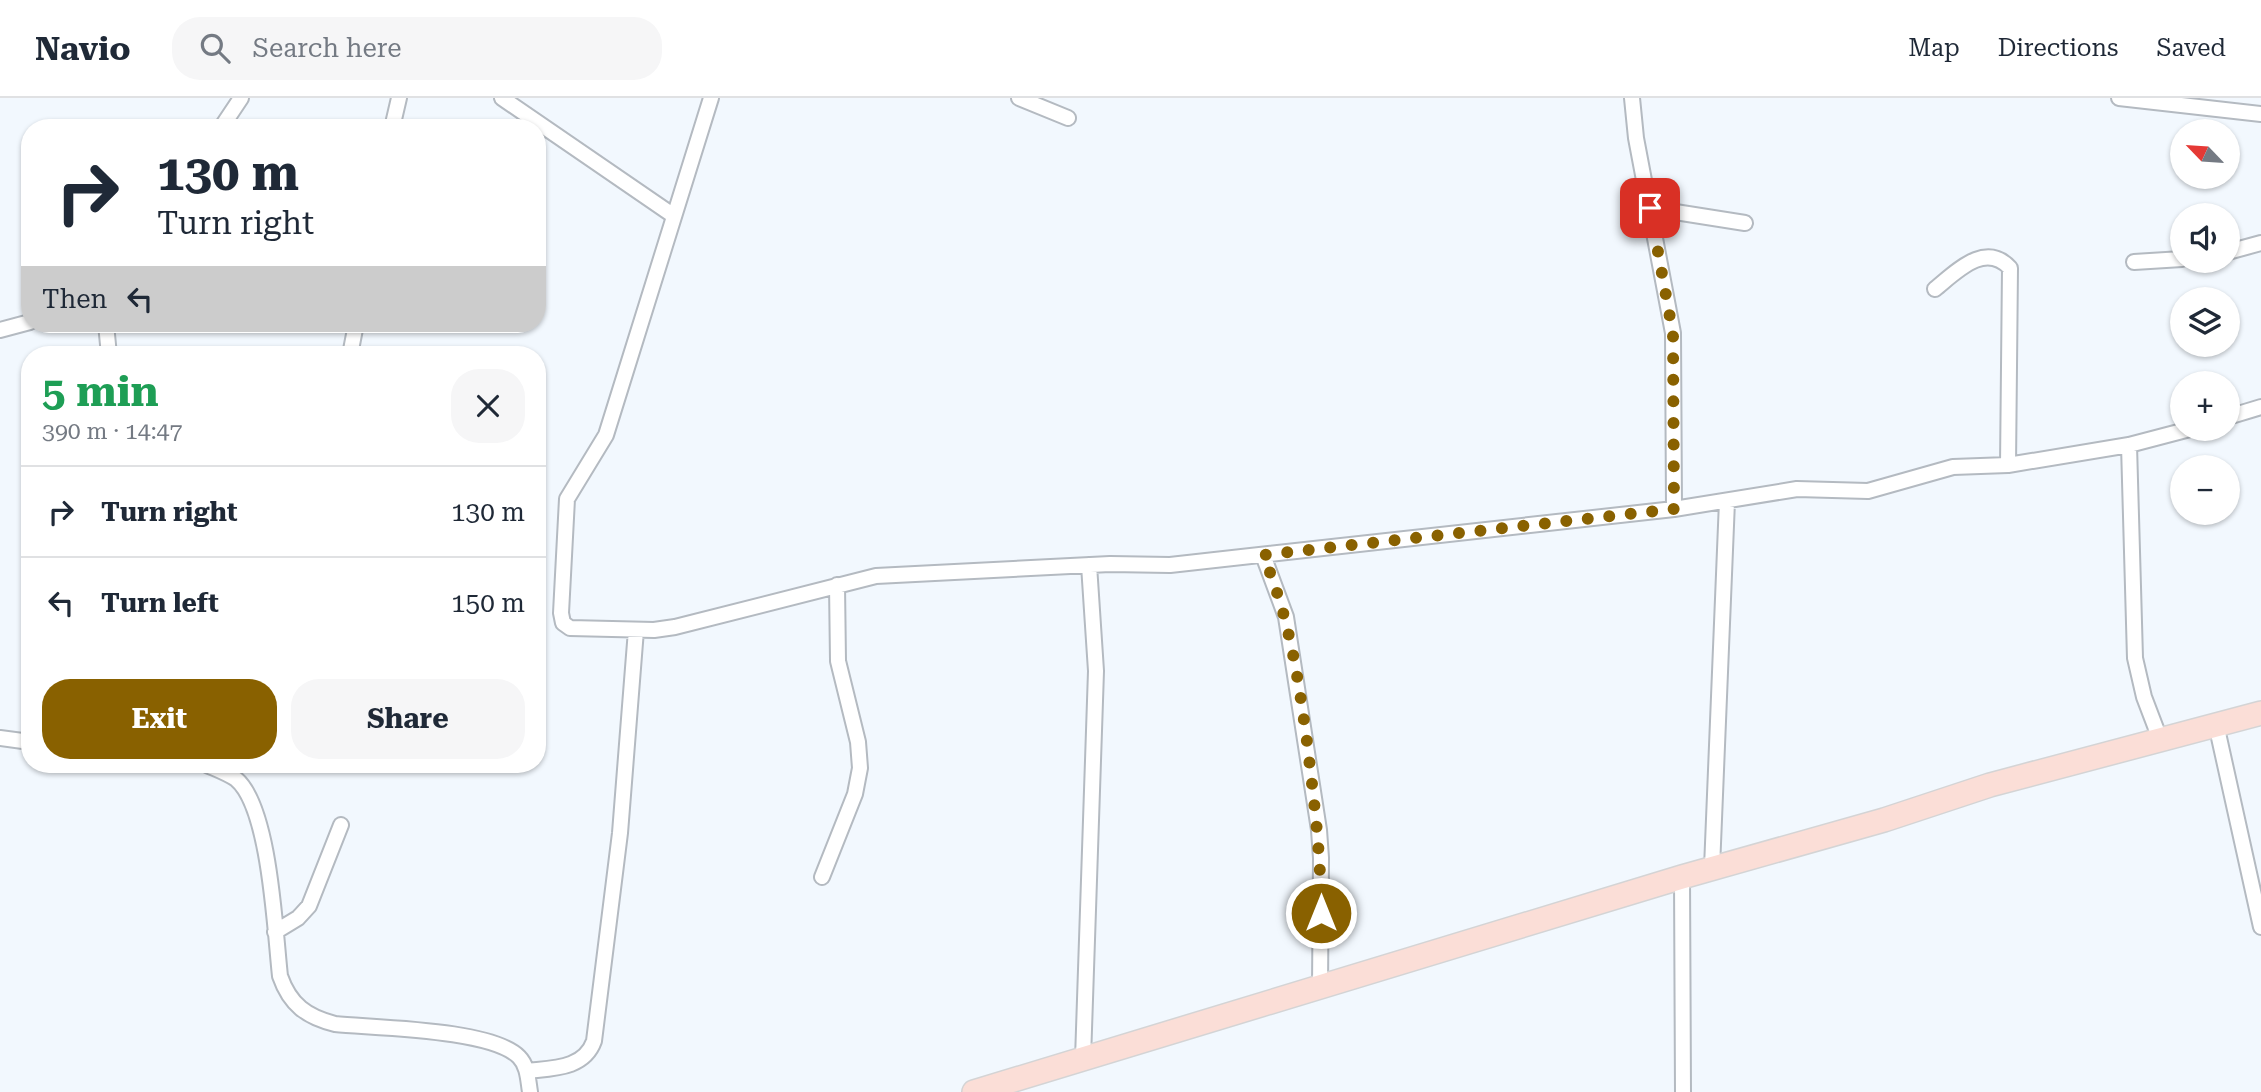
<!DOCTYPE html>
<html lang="en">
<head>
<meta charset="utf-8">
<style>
	body { margin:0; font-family:"Roboto Serif",serif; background:#f6f6f7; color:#1f2937; height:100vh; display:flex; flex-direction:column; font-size:26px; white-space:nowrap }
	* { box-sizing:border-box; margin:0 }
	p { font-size:23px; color:#747a83 }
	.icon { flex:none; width:38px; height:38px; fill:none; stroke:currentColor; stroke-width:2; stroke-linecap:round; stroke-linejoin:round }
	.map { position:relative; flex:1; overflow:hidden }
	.sheet { position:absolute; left:21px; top:248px; width:525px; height:427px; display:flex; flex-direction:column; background:#fff; border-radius:28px; box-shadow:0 2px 5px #0004 }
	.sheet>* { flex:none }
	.guide { position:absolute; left:21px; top:21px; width:525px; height:214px; border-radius:28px; box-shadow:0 2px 5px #0004; background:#fff; color:#1f2937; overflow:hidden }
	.needle { width:46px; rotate:295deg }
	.buttons { position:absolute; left:2170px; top:21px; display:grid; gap:14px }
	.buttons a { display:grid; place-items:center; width:70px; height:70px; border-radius:50%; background:#fff; box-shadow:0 2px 5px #0004; font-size:35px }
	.pin { position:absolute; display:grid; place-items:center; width:60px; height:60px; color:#fff; margin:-30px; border-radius:14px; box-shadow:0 4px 10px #0006 }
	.me { position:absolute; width:77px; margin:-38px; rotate:0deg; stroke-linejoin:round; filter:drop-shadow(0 0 5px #0008) }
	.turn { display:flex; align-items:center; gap:24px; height:147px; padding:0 21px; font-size:32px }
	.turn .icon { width:91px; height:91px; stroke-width:2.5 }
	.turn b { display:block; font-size:49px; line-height:60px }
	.then { display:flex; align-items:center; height:66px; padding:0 21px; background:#0003; gap:14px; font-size:26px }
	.round { display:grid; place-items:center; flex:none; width:74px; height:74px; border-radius:28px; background:#f6f6f7 }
	.head { display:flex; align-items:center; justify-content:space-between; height:119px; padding:0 21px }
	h1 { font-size:42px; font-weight:700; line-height:52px; color:#1e9e55 }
	.button { display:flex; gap:14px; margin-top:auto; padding:14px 21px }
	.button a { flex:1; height:80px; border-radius:28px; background:#896100; color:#fff; font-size:28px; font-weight:700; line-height:80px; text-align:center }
	.button a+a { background:#f6f6f7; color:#1f2937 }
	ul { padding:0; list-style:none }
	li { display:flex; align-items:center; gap:21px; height:91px; padding:0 21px; border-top:2px solid #e0e1e3 }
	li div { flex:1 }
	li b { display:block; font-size:26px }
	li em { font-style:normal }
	header { display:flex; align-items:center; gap:42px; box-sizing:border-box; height:98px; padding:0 35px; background:#fff; border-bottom:2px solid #e0e1e3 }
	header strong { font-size:33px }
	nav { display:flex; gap:38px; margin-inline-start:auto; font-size:24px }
	.search { width:490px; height:63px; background:#f6f6f7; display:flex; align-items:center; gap:18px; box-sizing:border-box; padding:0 24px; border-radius:28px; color:#747a83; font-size:26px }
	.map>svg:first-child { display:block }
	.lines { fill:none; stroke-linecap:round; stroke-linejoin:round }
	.minor-casing { stroke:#b4bac1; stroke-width:18 }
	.primary-casing { stroke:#d4d4d5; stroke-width:26 }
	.minor { stroke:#fff; stroke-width:14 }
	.primary { stroke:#fbded7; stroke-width:23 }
	.route { stroke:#896100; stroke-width:12; stroke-dasharray:0 21.6 }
</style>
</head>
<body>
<header>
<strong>Navio</strong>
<div class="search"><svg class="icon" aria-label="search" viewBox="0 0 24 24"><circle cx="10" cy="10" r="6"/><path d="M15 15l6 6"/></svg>Search here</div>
<nav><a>Map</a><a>Directions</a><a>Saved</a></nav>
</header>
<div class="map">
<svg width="2261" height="994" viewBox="0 0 2261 994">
	<rect width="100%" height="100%" fill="#f2f8fe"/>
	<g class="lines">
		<g class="minor-casing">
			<path id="minor" d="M 502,0 L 674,118
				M 711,0 L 606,337 L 567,401 L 561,515 L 563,525 L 570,530 L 654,532 L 675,529 L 876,478 L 1110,466 L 1170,467 L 1674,411 L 1797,391 L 1868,393 L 1953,369 L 2008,367 L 2129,347 L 2190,331
				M 1019,0 L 1068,20
				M 1632,0 L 1636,40 L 1673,235 L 1674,411
				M 2119,0 L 2261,16
				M 221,30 L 241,0
				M 392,30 L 399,0
				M 1650,110 L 1745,125
				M 2228,154 L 2261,145
				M 2134,164 L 2182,161
				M 1935,191 C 1956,174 1985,143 2010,170 L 2008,367
				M 106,226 L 109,257
				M 0,232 L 30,224
				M 350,257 L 356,226
				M 2228,319 L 2261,309
				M 2129,347 L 2135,560 L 2144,599 L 2160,641
				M 1263,457 L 1286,519 L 1319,732 L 1321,760 L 1320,889
				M 2216,626 L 2261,829
				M 0,640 L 30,644
				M 207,667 C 216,671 227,675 236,681 C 270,709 275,834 280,878 C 290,907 307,919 335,926 C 376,930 492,931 519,959 C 528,968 528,982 530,994
				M 1712,770 L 1727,403
				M 822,779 L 855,696 L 860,670 L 858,644 L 838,563 L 837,487
				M 1682,779 L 1683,994
				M 275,834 L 298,820 L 309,808 L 341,727
				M 1083,961 L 1096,573 L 1089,467
				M 527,973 C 553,970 584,971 594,943 L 620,735 L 636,532"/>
		</g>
		<g class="primary-casing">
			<path id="primary" d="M 974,994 L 1682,779 L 1884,722 L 1990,687 L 2261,615"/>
		</g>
		<use href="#minor" class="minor"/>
		<use href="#primary" class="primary"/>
	</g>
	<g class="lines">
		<path class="route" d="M 1321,815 C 1321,757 1314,702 1307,644 C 1298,578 1289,518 1263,457 L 1674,411 L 1673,236 L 1650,110"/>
	</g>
</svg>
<div class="buttons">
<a><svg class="needle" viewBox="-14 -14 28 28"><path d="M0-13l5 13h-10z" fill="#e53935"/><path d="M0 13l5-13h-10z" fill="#747a83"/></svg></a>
<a><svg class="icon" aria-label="sound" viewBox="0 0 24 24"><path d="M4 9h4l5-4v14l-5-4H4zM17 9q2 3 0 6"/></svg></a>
<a><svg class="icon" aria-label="layers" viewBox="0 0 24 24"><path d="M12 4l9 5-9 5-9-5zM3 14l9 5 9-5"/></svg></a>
<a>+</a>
<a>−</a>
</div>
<div class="pin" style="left:1650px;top:110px;background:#d93025"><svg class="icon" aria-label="arrive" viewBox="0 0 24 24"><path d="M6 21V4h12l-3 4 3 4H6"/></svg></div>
<svg class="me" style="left:1321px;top:815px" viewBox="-20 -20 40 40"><circle r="17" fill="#896100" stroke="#fff" stroke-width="3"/><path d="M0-11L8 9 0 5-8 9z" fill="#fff"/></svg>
<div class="guide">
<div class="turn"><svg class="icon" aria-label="right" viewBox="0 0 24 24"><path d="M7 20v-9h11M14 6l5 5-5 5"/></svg><div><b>130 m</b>Turn right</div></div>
<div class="then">Then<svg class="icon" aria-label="left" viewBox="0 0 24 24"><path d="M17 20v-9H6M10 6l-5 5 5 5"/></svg></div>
</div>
<section class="sheet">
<div class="head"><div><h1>5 min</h1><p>390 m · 14:47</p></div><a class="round"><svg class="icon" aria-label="close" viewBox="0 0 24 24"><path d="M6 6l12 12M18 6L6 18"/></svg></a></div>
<ul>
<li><svg class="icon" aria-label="right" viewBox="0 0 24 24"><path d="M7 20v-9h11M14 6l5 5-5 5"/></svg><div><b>Turn right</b></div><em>130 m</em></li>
<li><svg class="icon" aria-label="left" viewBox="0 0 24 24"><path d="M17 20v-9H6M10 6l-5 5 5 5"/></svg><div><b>Turn left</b></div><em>150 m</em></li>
</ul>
<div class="button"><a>Exit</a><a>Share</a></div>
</section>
</div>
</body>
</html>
